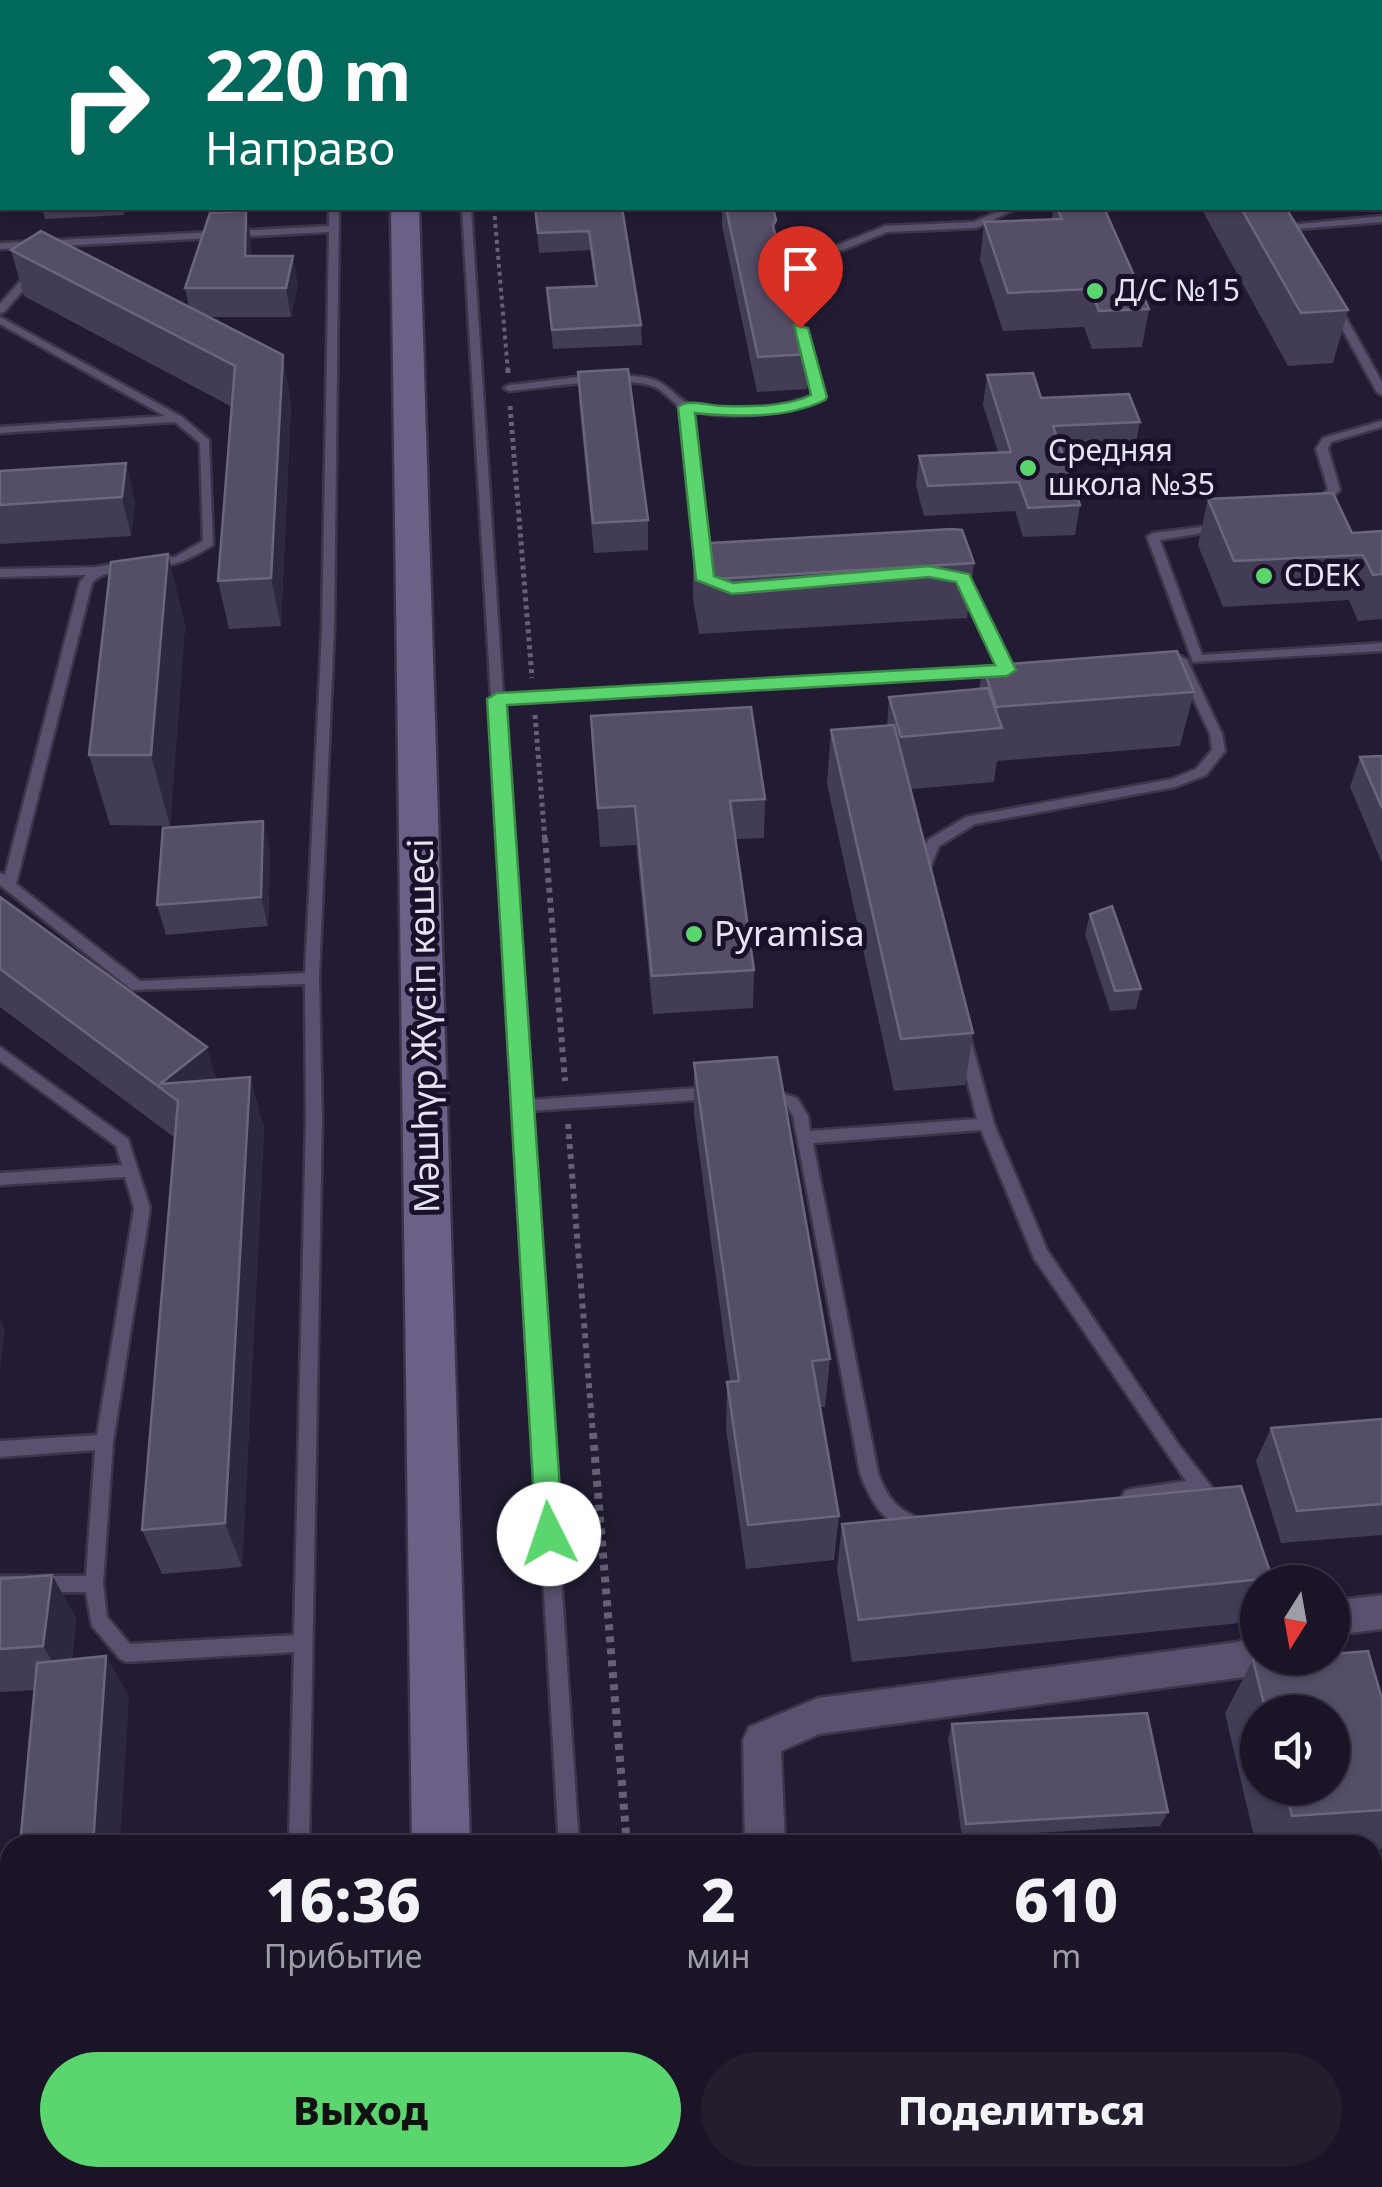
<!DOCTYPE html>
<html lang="ru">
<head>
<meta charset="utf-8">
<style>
	body { margin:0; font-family:"Noto Sans",sans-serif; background:#231d2e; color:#f1f3f6; height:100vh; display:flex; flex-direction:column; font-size:38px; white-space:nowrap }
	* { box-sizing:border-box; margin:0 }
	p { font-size:32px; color:#9f9ea7 }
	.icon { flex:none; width:55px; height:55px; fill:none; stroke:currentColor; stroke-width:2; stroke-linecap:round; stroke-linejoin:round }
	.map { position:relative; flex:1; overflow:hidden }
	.drawer { position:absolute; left:0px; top:1835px; width:1382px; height:352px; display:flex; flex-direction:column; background:#1a1426; border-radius:30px 30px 0 0; box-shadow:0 2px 8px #0004,0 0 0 2px #383343 }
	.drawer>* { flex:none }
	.hud { position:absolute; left:0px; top:0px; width:1382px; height:210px; box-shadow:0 2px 8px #0004,0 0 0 2px #383343; background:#00695c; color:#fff; overflow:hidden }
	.needle { width:65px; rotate:191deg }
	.controls { position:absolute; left:1240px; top:1565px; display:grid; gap:20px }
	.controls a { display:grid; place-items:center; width:110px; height:110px; border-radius:50%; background:#1a1426; box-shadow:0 2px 8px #0004,0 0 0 2px #383343; font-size:50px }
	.pin { position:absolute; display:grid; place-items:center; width:85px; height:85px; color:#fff; margin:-102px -42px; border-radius:50% 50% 50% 0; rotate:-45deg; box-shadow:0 0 10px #0007 }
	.pin .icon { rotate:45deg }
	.me { position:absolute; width:110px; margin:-55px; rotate:356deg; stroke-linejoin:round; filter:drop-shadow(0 0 8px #0008) }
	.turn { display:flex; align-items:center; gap:35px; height:210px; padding:0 40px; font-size:45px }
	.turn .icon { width:130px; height:130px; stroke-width:2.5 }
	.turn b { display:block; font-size:70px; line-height:85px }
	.eta { display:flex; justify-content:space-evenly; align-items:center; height:170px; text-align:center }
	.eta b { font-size:60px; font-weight:800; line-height:70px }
	.action { display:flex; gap:20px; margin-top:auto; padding:20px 40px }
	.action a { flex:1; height:115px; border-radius:60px; background:#5bd56e; color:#111; font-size:40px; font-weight:800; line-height:115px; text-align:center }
	.action a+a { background:#231d2e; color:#f1f3f6 }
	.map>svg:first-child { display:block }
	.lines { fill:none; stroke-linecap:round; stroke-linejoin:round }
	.service-casing { stroke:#3c364a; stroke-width:5 }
	.minor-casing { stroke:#3c364a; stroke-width:5 }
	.secondary-casing { stroke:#3c364a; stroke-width:5 }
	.path-far3 { stroke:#666076; stroke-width:4; stroke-dasharray:4 4; stroke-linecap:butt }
	.path-far2 { stroke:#666076; stroke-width:5; stroke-dasharray:4 4; stroke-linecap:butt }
	.path-far1 { stroke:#666076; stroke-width:6; stroke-dasharray:5 5; stroke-linecap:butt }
	.path { stroke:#666076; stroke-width:8; stroke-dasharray:6 6; stroke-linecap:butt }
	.service { fill:#59516e; fill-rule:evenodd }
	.minor { fill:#59516e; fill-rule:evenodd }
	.secondary { fill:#6b6187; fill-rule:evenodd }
	.wall { fill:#423c55; fill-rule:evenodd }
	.shaded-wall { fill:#2e2740 }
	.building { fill:#544e66; stroke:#6b657d; stroke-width:2.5 }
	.route { fill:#5bd56e; stroke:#3b8a48; stroke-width:2.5 }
	.poi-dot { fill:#5bd56e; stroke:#191129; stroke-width:4 }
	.labels { text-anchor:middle; stroke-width:10; stroke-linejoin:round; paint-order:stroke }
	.far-poi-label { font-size:30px; fill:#e7e3f5; stroke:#191129; text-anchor:start }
	.poi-label { font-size:35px; fill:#e7e3f5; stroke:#191129; text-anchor:start }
	.street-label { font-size:35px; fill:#e7e3f5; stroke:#191129 }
</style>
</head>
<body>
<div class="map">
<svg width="1382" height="2187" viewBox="0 0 1382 2187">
	<rect width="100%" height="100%" fill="#221b33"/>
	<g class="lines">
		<g class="service-casing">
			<path id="service" d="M 354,0 L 364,0 L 362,2 L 353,2 Z
				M 431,0 L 440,0 L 441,2 L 433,2 Z
				M 595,0 L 603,0 L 603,2 L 595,2 Z
				M 1062,0 L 1070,0 L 1071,2 L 1063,2 Z
				M 1177,0 L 1186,0 L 1187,2 L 1179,2 Z
				M 1314,0 L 1323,0 L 1324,2 L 1316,2 Z
				M 1380,145 L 1382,145 L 1382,151 L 1380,151 Z
				M 329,208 L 339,208 L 334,630 L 319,978 L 322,1120 L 309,1845 L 289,1845 L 294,1652 L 126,1662 L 120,1659 L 92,1626 L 86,1592 L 0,1592 L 0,1576 L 86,1576 L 95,1450 L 0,1457 L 0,1441 L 97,1435 L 134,1208 L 125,1177 L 0,1185 L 0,1173 L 122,1165 L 116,1146 L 0,1061 L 0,1047 L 128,1139 L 150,1208 L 113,1442 L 103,1584 L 107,1617 L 130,1644 L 294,1635 L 306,1120 L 305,984 L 132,990 L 0,885 L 0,873 L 5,875 L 80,582 L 86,575 L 0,577 L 0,569 L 96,567 L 131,561 L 137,565 C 122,574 104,569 92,583 L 16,884 L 140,981 L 305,973 L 322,630 L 329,232 L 0,249 L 0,243 L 329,226 Z
				M 462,208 L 471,208 L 503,695 L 999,666 L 957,579 L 963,575 L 969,579 L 1013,670 L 1007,674 L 503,703 L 530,1100 L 712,1087 L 717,1089 L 719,1093 L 717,1097 L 712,1099 L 530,1111 L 579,1845 L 559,1845 Z
				M 1005,208 L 1017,208 L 976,228 L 887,232 L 843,250 L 796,252 L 785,260 L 790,275 L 785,278 L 780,275 L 775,259 L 794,246 L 838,245 L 885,226 L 974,222 Z
				M 1382,216 L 1382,222 L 1298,229 L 1296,244 L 1288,242 L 1290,225 Z
				M 30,270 L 39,272 L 4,312 L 0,313 L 0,304 Z
				M 1335,304 L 1340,307 L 1382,382 L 1382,395 L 1377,392 L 1330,307 Z
				M 0,317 L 182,417 L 209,440 L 213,545 C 193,557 169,572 147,562 L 153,558 L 175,557 L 203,541 L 200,443 L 175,422 L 0,433 L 0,427 L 165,416 L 0,324 Z
				M 803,337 L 808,340 L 824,397 L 823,399 C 783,415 734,420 692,411 L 709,563 L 703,567 L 697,563 L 681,408 C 672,402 666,393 657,388 C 628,373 543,388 509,391 L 504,388 L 509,385 C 552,381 599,371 642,377 C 669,381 670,394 689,404 C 719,417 783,407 813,395 L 798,340 Z
				M 1382,421 L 1382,427 L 1331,442 L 1328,449 L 1340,490 L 1324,506 L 1316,506 L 1316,502 L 1328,489 L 1316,449 L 1323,438 Z
				M 1217,525 L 1221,526 L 1221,530 L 1160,540 L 1202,655 L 1382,643 L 1382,651 L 1193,662 L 1147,537 L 1153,533 Z
				M 1181,656 L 1187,660 L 1222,734 L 1225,751 L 1206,775 L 1175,787 L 975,824 L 939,846 L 927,876 L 917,876 L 915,873 L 928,840 L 966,817 L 1172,779 L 1196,769 L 1212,750 L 1210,734 L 1175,660 Z
				M 964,1035 L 971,1041 L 994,1124 L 1047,1250 L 1178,1444 L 1221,1499 L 1224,1505 L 1221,1511 L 1215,1513 L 1209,1511 L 1197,1495 L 1131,1505 L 1125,1503 L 1122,1497 L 1125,1491 L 1131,1489 L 1186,1481 L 1034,1258 L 981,1130 L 813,1143 L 878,1473 C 883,1487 890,1501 903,1510 C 912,1516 918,1516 925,1524 L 922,1530 L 916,1532 C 881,1521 873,1506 860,1473 L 793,1116 L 787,1106 L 760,1098 L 757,1094 L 760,1090 L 765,1088 L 797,1098 L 808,1116 L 810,1131 L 977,1119 L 957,1041 Z
				M 284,2178 L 306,2178 L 306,2187 L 284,2187 Z
				M 580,2178 L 602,2178 L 602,2187 L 580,2187 Z"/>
		</g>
		<g class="minor-casing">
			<path id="minor" d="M 1382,1595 L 1382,1629 L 1332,1635 L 1332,1601 Z
				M 1258,1633 L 1258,1658 L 1273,1658 L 1244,1677 L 819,1734 L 781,1751 L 785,1845 L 745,1845 L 743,1740 L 749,1727 L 818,1698 L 1238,1642 Z
				M 1372,1893 L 1382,1893 L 1382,1933 L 1372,1933 Z
				M 622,2178 L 665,2178 L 666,2187 L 622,2187 Z"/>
		</g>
		<g class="secondary-casing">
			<path id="secondary" d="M 387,0 L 413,0 L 413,2 L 388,2 Z
				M 391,208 L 419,208 L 470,1845 L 412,1845 Z
				M 416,2178 L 480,2178 L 481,2187 L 417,2187 Z"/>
		</g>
		<path class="path-far3" d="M 494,208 L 508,372"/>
		<path class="path-far2" d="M 508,369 L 508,374
			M 510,406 L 532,678
			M 535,715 L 545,841"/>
		<path class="path-far1" d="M 545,838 L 565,1081
			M 568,1124 L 593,1435"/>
		<path class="path" d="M 593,1433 L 627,1845"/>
		<use href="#service" class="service"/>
		<use href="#minor" class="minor"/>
		<use href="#secondary" class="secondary"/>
	</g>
	<path class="wall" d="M 1324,0 L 1382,0 L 1382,135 L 1380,135 L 1380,2 L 1326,2 Z
		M 0,150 L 2,150 L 2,208 L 125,208 L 124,215 L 45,219 L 42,208 L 0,210 Z
		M 535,208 L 622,208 L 641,325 L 642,345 L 553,349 L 547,288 L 595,286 L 590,250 L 539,253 Z
		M 722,208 L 773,208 L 775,236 L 809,354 L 807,389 L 757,392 L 722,226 Z
		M 1053,208 L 1104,208 L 1149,309 L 1142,347 L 1092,349 L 1084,327 L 1003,331 L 980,260 L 984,222 L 1052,220 Z
		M 1201,208 L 1286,208 L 1348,310 L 1333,363 L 1288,366 Z
		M 246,211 L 251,240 L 251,256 L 298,284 L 291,317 L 208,317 L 291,402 L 281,626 L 229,629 L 218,581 L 232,407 L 24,296 L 11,250 L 189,307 L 185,288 Z
		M 578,372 L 648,520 L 648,550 L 594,553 L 579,401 Z
		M 987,375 L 1041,398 L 1140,422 L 1134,451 L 1063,455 L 1080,505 L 1075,535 L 1023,537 L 1015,511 L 924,516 L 916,486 L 919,456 L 998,452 L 983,405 Z
		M 126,463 L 135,502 L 131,536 L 0,544 L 0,471 Z
		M 1208,499 L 1352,533 L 1382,531 L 1382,619 L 1358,621 L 1349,600 L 1223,607 L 1198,545 Z
		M 693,544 L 974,563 L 967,618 L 699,634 L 693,598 Z
		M 185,624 L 170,826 L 110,825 L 89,755 Z
		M 983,666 L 1194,692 L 1180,746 L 997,761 L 994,782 L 911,789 L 973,1033 L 965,1085 L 894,1091 L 827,784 L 831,730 L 887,726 L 889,697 L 979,689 Z
		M 591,716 L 765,799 L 764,838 L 735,839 L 754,970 L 753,1008 L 653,1014 L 636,845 L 600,847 Z
		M 1382,754 L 1382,863 L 1350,787 L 1360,757 L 1381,756 Z
		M 263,821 L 270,850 L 268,926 L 166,935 L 157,905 Z
		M 0,897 L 217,1080 L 250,1077 L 264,1129 L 242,1567 L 162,1574 L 142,1530 L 175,1138 L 0,1007 Z
		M 1090,914 L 1141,989 L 1136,1009 L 1110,1011 L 1085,934 Z
		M 694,1063 L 830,1359 L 825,1407 L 820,1407 L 839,1516 L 834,1560 L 746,1569 L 726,1429 L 727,1382 L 730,1382 L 694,1115 Z
		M 1382,1419 L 1382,1535 L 1281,1543 L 1256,1461 L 1271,1428 Z
		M 842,1524 L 1272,1578 L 1270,1582 L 1258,1582 L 1258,1607 L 1250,1622 L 852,1662 L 837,1569 Z
		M 52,1575 L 76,1618 L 72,1659 L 106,1656 L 129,1697 L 35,1690 L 0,1692 L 0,1579 Z
		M 1253,1660 L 1382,1699 L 1382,1848 L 1376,1855 L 1372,1856 L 1372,1845 L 1256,1845 L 1225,1713 ZM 1258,1712 L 1332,1712 L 1332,1788 L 1258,1788 Z
		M 952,1724 L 1168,1812 L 1160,1826 L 962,1837 L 948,1739 Z"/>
	<path class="shaded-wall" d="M 2,102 L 2,134 L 0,134 L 0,103 Z
		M 246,211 L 251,240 L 250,284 L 245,256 Z
		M 293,256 L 298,284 L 291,317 L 286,288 Z
		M 283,355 L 291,402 L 281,626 L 271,578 Z
		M 126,463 L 135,502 L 131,536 L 122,497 Z
		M 168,554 L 185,624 L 170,826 L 151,755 Z
		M 263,821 L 270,850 L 268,926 L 261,897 Z
		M 207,1047 L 222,1099 L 178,1101 L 160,1084 Z
		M 250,1077 L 264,1129 L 242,1567 L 225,1523 Z
		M 0,1320 L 5,1329 L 0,1369 Z
		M 52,1575 L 76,1618 L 68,1687 L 43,1646 Z
		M 106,1656 L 129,1697 L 120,1845 L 93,1845 Z
		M 10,2120 L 10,2178 L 28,2178 L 27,2187 L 4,2187 Z"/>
	<path class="building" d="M 116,0 L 208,0 L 208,2 L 167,2 L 167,1 L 116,2 Z
		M 535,0 L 585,0 L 585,2 L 535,2 Z
		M 867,0 L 994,0 L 993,2 L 890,2 Z
		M 1380,60 L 1382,60 L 1382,85 L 1380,86 Z
		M 0,75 L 2,75 L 2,102 L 0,103 Z
		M 0,150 L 2,150 L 2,180 L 0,180 Z
		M 535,208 L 622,208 L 641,325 L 552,330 L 547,288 L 597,286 L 589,231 L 538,233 Z
		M 726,208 L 773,208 L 776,220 L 773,226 L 809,354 L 758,357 Z
		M 1057,208 L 1104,208 L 1149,309 L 1099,311 L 1090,289 L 1008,293 L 984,222 L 1062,219 Z
		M 1241,208 L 1286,208 L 1348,310 L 1301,313 Z
		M 246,211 L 245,256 L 293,256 L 286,288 L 185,288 L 210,213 Z
		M 41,231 L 283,355 L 271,578 L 218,581 L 235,366 L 11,250 Z
		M 628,369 L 648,520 L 593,523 L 578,372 Z
		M 1033,373 L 1041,398 L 1129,394 L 1140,422 L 1053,426 L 1080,505 L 1028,508 L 1019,482 L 928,486 L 919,456 L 1011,452 L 987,375 Z
		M 126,463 L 122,497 L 0,505 L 0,471 Z
		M 1333,493 L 1352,533 L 1382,531 L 1382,574 L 1373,575 L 1363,555 L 1234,561 L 1208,499 Z
		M 952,529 L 962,530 L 974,563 L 699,580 L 693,544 Z
		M 168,554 L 151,755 L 89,755 L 111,562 Z
		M 1177,651 L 1194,692 L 996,707 L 983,666 Z
		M 988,688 L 1002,728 L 901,737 L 889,697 Z
		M 751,707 L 765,799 L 730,801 L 754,970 L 652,976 L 635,806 L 598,808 L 591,716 Z
		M 894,725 L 973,1033 L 901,1039 L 831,730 Z
		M 1382,756 L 1382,808 L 1360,757 Z
		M 263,821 L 261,897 L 157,905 L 163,828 Z
		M 0,897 L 207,1047 L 160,1084 L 250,1077 L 225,1523 L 142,1530 L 178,1101 L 0,969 Z
		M 1112,906 L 1141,989 L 1115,991 L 1090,914 Z
		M 777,1057 L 830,1359 L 812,1361 L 839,1516 L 748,1525 L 727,1382 L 739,1381 L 694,1063 Z
		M 1382,1419 L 1382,1504 L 1297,1511 L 1271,1428 Z
		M 1241,1486 L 1272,1578 L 859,1620 L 842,1524 Z
		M 52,1575 L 43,1646 L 0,1649 L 0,1579 Z
		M 1368,1651 L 1382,1699 L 1382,1810 L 1292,1816 L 1285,1788 L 1332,1788 L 1332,1712 L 1266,1712 L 1253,1660 L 1283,1658 L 1332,1658 L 1332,1654 Z
		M 106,1656 L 93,1845 L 20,1845 L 37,1663 Z
		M 1147,1713 L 1168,1812 L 966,1824 L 952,1724 Z
		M 10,1915 L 10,2120 L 4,2187 L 0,2187 L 0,1916 Z"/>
	<path class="route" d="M 794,325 L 808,328 L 827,397 L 825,400 C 787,419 737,417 695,413 L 714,576 L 733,583 L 929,566 L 969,574 L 1016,670 L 1007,676 L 507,705 L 563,1534 L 559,1543 L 549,1546 L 540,1543 L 536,1534 L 487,699 L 497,693 L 995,665 L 956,582 L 929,577 L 732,594 L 696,580 L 678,407 C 690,398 709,406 724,406 C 751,407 787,407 811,395 Z"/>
	<g class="poi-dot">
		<circle cx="1095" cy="291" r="10"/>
		<circle cx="1028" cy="468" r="10"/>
		<circle cx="1264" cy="576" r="10"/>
		<circle cx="694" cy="934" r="10"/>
	</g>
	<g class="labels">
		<g class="far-poi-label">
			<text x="1115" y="301">Д/С №15</text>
			<text x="1048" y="461">Средняя<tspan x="1048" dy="34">школа №35</tspan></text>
			<text x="1284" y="586">CDEK</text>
		</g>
		<g class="poi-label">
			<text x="714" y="946">Pyramisa</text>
		</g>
		<g class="street-label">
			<text transform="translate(424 1026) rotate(-91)" y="12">Мәшһүр Жүсіп көшесі</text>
		</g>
	</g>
</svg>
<div class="controls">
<a><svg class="needle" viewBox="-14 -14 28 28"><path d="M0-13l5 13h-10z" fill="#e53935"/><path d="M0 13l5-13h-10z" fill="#9f9ea7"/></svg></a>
<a><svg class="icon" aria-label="sound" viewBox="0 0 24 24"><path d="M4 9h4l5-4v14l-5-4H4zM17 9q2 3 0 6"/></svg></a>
</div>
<div class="pin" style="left:800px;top:328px;background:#d93025"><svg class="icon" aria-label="arrive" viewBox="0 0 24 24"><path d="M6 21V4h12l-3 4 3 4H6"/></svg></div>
<svg class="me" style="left:549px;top:1534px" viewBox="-20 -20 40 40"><circle r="19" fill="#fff"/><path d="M0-13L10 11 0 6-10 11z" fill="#5bd56e"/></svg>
<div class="hud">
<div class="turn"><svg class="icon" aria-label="right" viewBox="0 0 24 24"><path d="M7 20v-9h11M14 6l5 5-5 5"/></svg><div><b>220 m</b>Направо</div></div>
</div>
<section class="drawer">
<div class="eta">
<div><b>16:36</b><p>Прибытие</p></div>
<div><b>2</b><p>мин</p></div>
<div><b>610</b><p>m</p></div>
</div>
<div class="action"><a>Выход</a><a>Поделиться</a></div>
</section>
</div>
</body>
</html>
